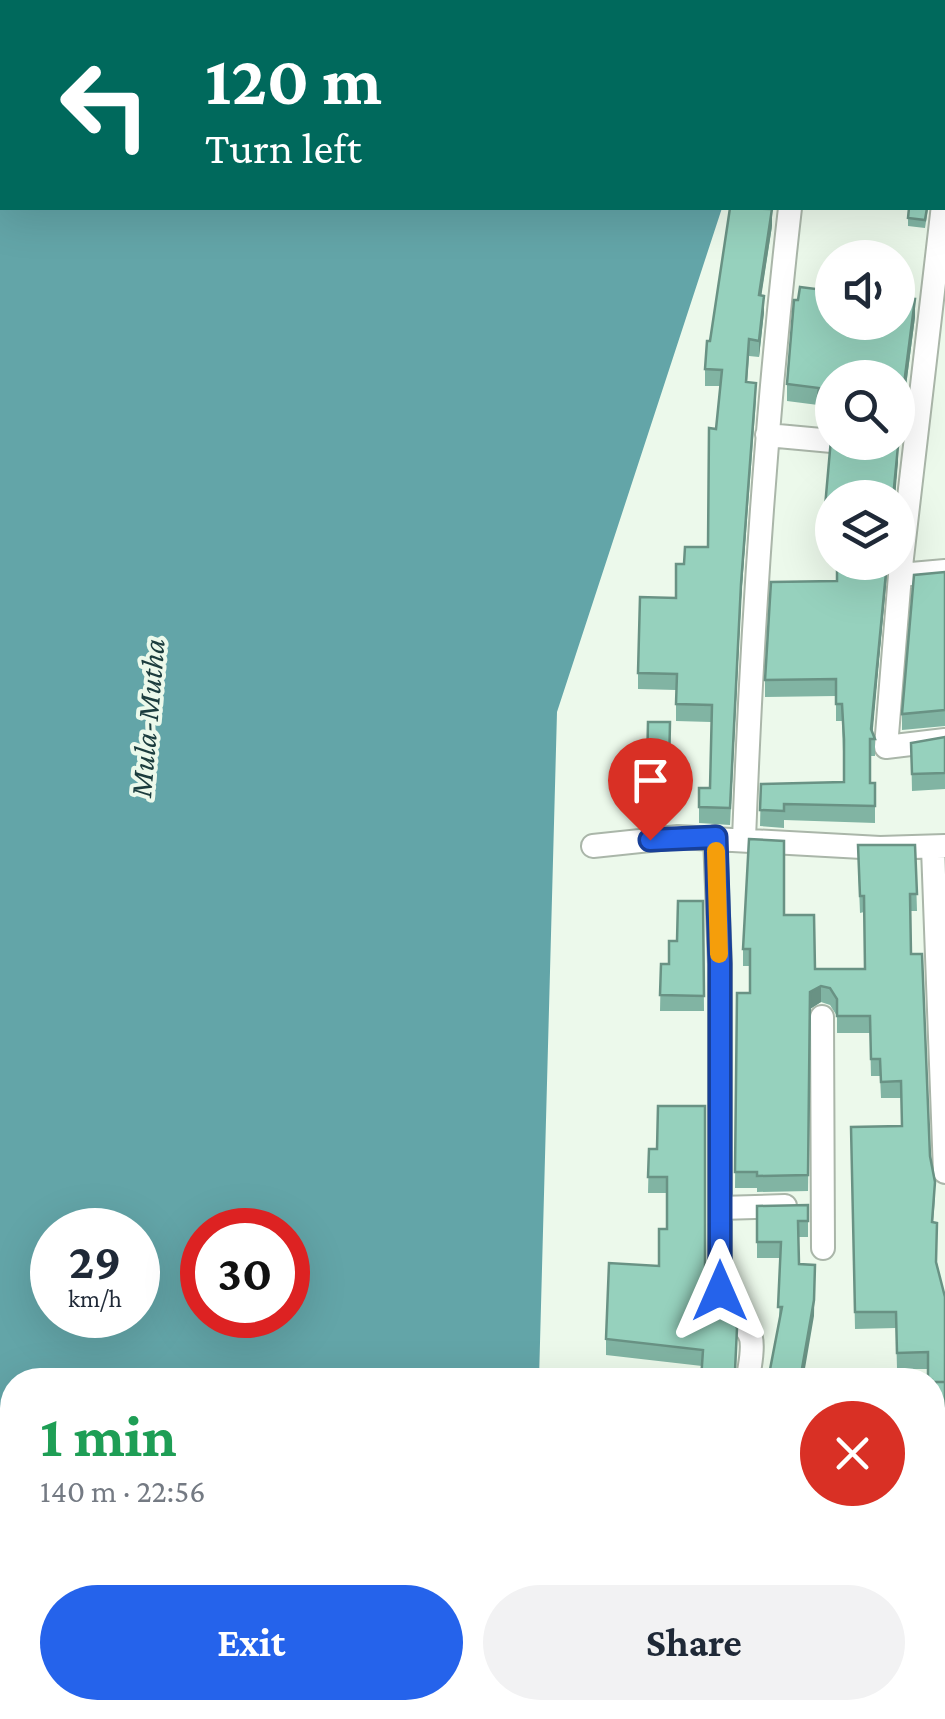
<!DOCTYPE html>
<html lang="en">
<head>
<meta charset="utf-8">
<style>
	body { margin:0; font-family:"Crimson Pro",serif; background:#f2f2f3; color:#1f2937; height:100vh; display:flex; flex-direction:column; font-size:38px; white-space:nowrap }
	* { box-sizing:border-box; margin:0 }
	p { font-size:32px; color:#747a83 }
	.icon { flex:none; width:55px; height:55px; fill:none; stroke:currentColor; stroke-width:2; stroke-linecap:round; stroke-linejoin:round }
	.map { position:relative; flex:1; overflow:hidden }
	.drawer { position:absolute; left:0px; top:1368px; width:945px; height:352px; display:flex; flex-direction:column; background:#fff; border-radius:40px 40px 0 0; box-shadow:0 10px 40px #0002 }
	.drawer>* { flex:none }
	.banner { position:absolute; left:0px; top:0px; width:945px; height:210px; box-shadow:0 10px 40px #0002; background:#00695c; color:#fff; overflow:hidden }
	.fabs { position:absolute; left:815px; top:240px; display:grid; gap:20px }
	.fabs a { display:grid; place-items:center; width:100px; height:100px; border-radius:50%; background:#fff; box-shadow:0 10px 40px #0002; font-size:50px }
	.speed { position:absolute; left:30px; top:1208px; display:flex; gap:20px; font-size:50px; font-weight:700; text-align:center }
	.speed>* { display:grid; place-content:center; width:130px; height:130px; border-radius:50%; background:#fff; box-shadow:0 10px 40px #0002; line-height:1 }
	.speed small { font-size:25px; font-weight:400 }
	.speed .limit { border:15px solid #d22; background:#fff; color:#111 }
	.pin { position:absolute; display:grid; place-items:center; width:85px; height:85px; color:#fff; margin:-102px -42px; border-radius:50% 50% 50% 0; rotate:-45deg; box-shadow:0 0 10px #0007 }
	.pin .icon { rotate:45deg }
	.me { position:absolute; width:110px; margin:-55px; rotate:0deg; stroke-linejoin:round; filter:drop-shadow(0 0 8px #0008) }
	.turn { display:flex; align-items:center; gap:35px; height:210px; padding:0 40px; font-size:45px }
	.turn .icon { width:130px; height:130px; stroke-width:2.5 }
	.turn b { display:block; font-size:70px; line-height:85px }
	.round { display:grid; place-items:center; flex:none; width:105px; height:105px; border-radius:52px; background:#f2f2f3 }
	.summary { display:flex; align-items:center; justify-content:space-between; height:170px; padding:0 40px }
	h1 { font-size:60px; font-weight:700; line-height:75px; color:#1e9e55 }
	.cta { display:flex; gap:20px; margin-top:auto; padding:20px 40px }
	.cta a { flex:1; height:115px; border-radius:60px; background:#2563eb; color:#fff; font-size:40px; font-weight:700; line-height:115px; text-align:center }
	.cta a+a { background:#f2f2f3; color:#1f2937 }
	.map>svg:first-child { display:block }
	.water { fill:#63a5a8; fill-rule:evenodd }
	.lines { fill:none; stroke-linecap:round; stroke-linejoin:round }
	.minor-casing { stroke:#aab6a9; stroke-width:26 }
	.trunk-casing { stroke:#aab6a9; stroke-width:41 }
	.minor { stroke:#fff; stroke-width:22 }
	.trunk { stroke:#fff; stroke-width:38 }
	.wall { fill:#81b4a3 }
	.shaded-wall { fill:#699284 }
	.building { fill:#96d1bd; stroke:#699284; stroke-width:2.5 }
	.route-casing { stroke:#184099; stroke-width:25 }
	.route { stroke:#2563eb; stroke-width:18 }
	.slow { stroke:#f59e0b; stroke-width:18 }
	.labels { text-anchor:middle; stroke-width:8; stroke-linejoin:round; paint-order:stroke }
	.water-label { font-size:32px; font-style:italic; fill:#1b3c3d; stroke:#ecf9eb }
</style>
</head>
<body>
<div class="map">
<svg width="945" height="1719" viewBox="0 0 945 1719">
	<rect width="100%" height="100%" fill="#ecf9eb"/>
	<path class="water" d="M 0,0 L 789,0 L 2,2 L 2,208 L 722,208 L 557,712 L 539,1380 L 12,1380 L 12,1708 L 545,1708 L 546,1719 L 0,1719 ZM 52,1230 L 138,1230 L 138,1315 L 52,1315 ZM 202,1230 L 288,1230 L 288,1315 L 202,1315 Z"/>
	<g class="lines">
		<g class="minor-casing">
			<path id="minor" d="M 942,25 L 945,25
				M 945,188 L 900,575 L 886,747 L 945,740
				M 767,435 L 832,441
				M 900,575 L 945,571
				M 715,837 L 720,964 L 720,1291 C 724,1316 745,1318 751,1338 C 754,1351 749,1367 748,1380
				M 744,839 C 752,627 766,417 790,208
				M 593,846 L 678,837 L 880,848 L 945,846
				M 933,848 L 945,1172
				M 822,1017 L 823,1248
				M 720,1208 L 785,1206
				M 791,1719 L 792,1708
				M 869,1719 L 870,1708"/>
		</g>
		<g class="trunk-casing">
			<path id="trunk" d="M 0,1601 L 12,1602
				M 0,1638 L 12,1640
				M 0,1677 L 12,1679
				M 0,1706 L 85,1719
				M 192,1708 L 261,1719
				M 424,1708 L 494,1719
				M 683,1708 L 738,1719"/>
		</g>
		<use href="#minor" class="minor"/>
		<use href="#trunk" class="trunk"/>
	</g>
	<path class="wall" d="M 928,208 L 925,228 L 908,226 L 908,218 Z
		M 772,226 L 761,295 L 764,312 L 759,357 L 749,356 L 747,382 L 756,400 L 741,600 L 730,825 L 699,823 L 699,788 L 710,788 L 711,722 L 676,721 L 676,690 L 638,689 L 638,673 L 676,598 L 684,564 L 708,547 L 720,386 L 705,386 L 705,369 L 710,341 Z
		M 915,317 L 900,432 L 898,432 L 898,378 L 832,378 L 832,415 L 818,414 L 818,405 L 787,401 L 787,384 Z
		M 831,439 L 832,439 L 832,442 L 865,442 L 898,446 L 895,498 L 832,498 L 832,536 L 824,535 Z
		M 888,562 L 872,733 L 875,739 L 875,756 L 870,756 L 870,783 L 875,783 L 875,823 L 784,820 L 784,828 L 760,826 L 761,784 L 844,782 L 842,721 L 836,721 L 836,696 L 765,697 L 765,680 L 837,581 Z
		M 945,572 L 945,726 L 902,730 L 902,714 Z
		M 648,722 L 670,722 L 669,787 L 647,786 Z
		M 945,737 L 945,789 L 912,791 L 911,743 Z
		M 915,845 L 917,911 L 910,911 L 911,954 L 935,1198 L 933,1223 L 937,1263 L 945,1297 L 945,1538 L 940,1538 L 935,1405 L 932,1405 L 932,1380 L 928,1369 L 897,1369 L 896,1328 L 855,1329 L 851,1127 L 901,1126 L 901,1098 L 881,1098 L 880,1076 L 871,1076 L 870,1033 L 837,1033 L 837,1016 L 830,1005 L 821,1002 L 810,1009 L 808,1191 L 757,1192 L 757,1188 L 735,1188 L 737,993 L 750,993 L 750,966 L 743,966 L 743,949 L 784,915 L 815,969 L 865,969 L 864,912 L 860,913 L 858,862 Z
		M 703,901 L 704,1011 L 660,1011 L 661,964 L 669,964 Z
		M 649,1149 L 657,1149 L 705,1275 L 711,1320 L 736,1371 L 747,1379 L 763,1380 L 701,1380 L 702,1366 L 606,1355 L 606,1339 L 659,1266 L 667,1229 L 667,1193 L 648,1193 Z
		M 808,1205 L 808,1237 L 798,1237 L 799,1264 L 814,1316 L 779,1323 L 780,1258 L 757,1258 L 757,1206 Z"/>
	<path class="shaded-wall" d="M 772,209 L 772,226 L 759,311 L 759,295 Z
		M 764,296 L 764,312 L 759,357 L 759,341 Z
		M 915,299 L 915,317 L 900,432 L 900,415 Z
		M 756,383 L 741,600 L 730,825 L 741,584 Z
		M 898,446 L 898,462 L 895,498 L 893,498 Z
		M 887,562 L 888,562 L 872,739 L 871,729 Z
		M 821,986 L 821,1002 L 810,1009 L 808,1191 L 810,992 Z
		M 815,1265 L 814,1316 L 803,1380 L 800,1380 Z"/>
	<path class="building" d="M 730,208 L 772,209 L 759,295 L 764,296 L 759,341 L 749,339 L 746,382 L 756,383 L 741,584 L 730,808 L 699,807 L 699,788 L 710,788 L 712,705 L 676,704 L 677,674 L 638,673 L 640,597 L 676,598 L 676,564 L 684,564 L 685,547 L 708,547 L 709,428 L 716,429 L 722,370 L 705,369 L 707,341 L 710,341 Z
		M 909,208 L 927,208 L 925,220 L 908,218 Z
		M 800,287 L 832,291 L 832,322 L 898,322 L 898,298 L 915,299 L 900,415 L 898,415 L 898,378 L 832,378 L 832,398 L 818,396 L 819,388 L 787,384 L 794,300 L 798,300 Z
		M 831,439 L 832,439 L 832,442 L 865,442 L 898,446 L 893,498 L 832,498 L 832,519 L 824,518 Z
		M 887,562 L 871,729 L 875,739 L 870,739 L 870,783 L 875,783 L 875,806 L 784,804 L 784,811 L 760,810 L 761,784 L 844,782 L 844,739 L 842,704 L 836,704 L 836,679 L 765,680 L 771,582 L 837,581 L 837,563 Z
		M 945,572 L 945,710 L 902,714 L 914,575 Z
		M 648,722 L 670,722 L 669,770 L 647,769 Z
		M 945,737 L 945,773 L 912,774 L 911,743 Z
		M 749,839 L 784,841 L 784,915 L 814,915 L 815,969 L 865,969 L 864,896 L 860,896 L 858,845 L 915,845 L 917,894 L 910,894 L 911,954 L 922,954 L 930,1156 L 935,1182 L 932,1222 L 937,1223 L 936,1262 L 945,1297 L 945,1382 L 935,1382 L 935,1389 L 932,1389 L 932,1380 L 928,1380 L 928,1352 L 897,1353 L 896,1312 L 855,1312 L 851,1127 L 902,1126 L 901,1081 L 881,1082 L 880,1059 L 871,1059 L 870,1016 L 837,1016 L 837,999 L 830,988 L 821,986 L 810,992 L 808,1175 L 757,1176 L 757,1172 L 735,1172 L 737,993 L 750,993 L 750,949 L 743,949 Z
		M 678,901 L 703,901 L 704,996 L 660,995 L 661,964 L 669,964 L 669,941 L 677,941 Z
		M 658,1106 L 705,1106 L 705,1275 L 712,1296 L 710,1321 L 726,1312 L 732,1318 L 737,1328 L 735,1371 L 747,1379 L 760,1373 L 763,1380 L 701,1380 L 703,1350 L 606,1339 L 609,1263 L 659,1266 L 659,1229 L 667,1229 L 667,1177 L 648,1177 L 649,1149 L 657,1149 Z
		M 808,1205 L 808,1221 L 798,1221 L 799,1264 L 815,1265 L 814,1300 L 800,1380 L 768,1380 L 782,1307 L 778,1307 L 781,1242 L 757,1242 L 757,1206 Z
		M 935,1382 L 945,1382 L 945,1511 L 940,1512 Z"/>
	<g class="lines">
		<g class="route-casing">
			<path id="route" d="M 650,840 L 716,837 L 720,964 L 720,1291"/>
		</g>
		<use href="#route" class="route"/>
		<path class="slow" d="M 716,851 L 719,954"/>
	</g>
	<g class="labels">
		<g class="water-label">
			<text transform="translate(147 718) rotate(-85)" y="11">Mula-Mutha</text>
		</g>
	</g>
</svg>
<div class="fabs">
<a><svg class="icon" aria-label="sound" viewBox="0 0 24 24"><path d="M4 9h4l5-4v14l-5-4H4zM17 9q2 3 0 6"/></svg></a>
<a><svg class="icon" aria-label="search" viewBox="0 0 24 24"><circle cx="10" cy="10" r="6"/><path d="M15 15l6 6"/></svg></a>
<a><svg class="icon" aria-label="layers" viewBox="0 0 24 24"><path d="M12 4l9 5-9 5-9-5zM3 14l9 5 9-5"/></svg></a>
</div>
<div class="speed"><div>29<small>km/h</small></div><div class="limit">30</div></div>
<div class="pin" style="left:650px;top:840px;background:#d93025"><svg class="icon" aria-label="arrive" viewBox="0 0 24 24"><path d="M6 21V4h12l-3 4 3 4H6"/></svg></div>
<svg class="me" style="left:720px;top:1291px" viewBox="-20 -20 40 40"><path d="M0-17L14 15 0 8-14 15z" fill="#2563eb" stroke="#fff" stroke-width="4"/></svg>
<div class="banner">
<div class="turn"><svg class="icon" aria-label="left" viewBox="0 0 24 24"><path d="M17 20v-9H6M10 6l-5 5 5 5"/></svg><div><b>120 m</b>Turn left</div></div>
</div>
<section class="drawer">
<div class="summary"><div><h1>1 min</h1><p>140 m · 22:56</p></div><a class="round" style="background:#d93025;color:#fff"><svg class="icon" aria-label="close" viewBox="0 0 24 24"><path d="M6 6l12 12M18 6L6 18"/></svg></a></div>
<div class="cta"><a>Exit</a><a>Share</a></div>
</section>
</div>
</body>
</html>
